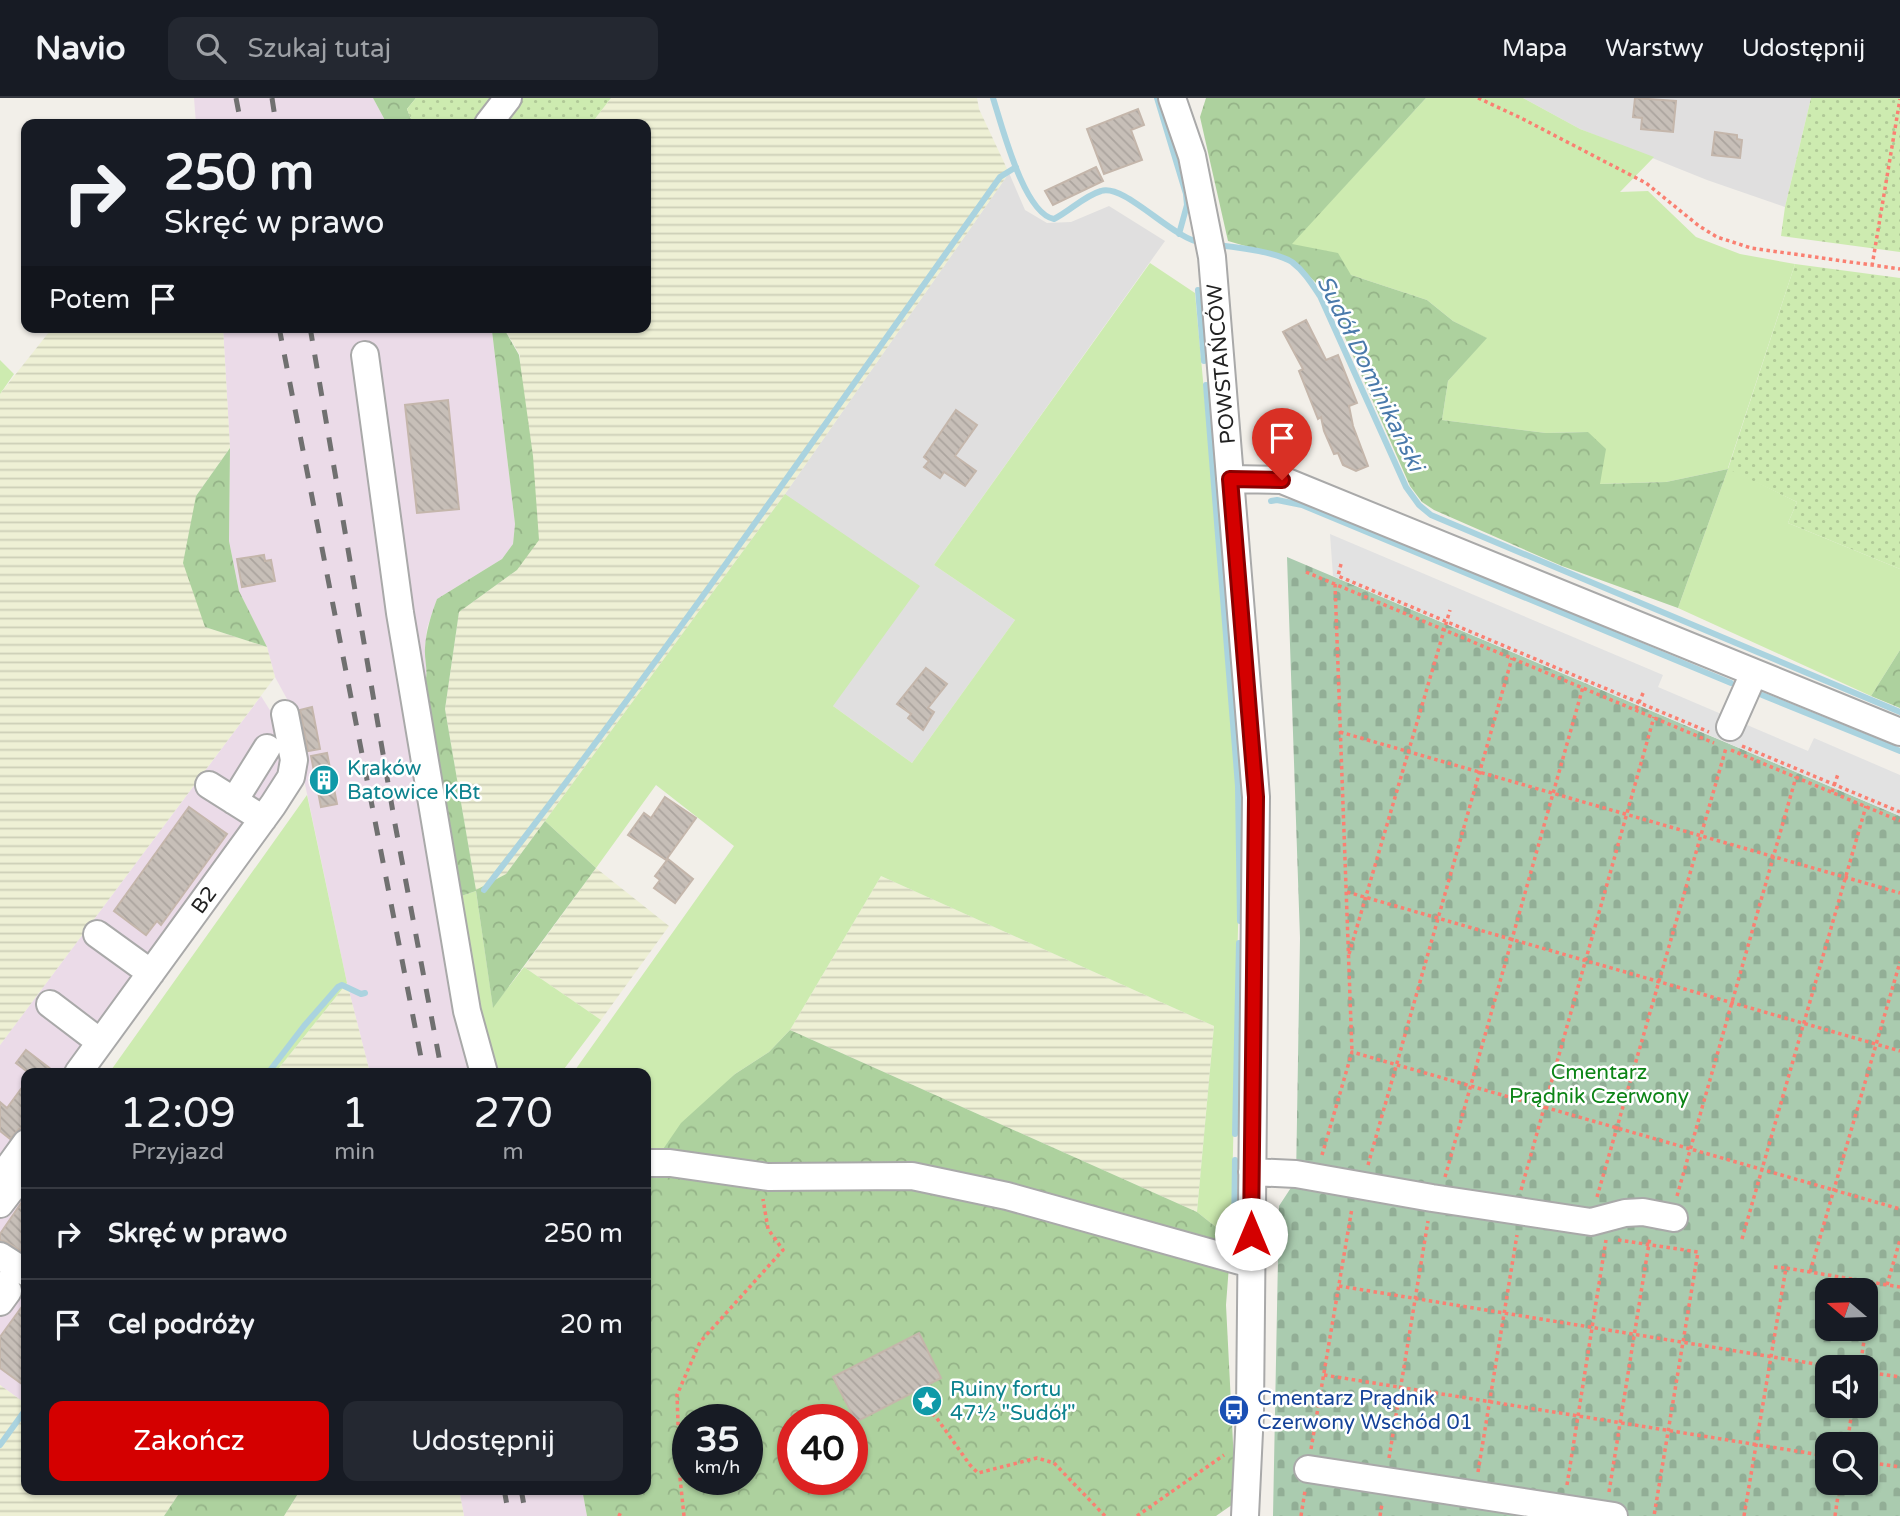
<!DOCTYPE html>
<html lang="pl">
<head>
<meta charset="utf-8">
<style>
	body { margin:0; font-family:"Varela Round",sans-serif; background:#242831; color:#f1f3f6; height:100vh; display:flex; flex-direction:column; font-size:26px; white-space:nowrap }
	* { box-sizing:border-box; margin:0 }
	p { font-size:23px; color:#9ea1a6 }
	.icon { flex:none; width:38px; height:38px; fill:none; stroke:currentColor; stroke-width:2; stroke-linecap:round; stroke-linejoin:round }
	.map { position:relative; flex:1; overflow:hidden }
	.drawer { position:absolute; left:21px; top:970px; width:630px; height:427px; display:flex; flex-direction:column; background:#171b24; border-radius:14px; box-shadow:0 2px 5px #0004 }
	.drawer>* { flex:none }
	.top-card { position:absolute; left:21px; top:21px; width:630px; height:214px; border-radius:14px; box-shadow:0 2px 5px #0004; background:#171b24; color:#f1f3f6; overflow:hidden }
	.needle { width:46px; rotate:289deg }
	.fabs { position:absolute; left:1815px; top:1180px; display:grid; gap:14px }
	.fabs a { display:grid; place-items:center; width:63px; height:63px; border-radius:14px; background:#171b24; box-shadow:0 2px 5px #0004; font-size:35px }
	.speed { position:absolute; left:672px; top:1306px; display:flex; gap:14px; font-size:35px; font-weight:700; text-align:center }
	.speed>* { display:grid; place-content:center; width:91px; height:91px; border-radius:50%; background:#171b24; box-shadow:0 2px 5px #0004; line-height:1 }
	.speed small { font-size:18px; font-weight:400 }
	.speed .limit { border:10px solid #d22; background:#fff; color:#111 }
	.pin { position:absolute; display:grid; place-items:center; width:60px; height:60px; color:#fff; margin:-72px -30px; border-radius:50% 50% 50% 0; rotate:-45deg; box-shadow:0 0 7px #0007 }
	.pin .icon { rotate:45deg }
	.me { position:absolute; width:77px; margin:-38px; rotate:0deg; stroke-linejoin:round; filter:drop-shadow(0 0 5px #0008) }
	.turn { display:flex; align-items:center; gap:24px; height:147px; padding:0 28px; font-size:32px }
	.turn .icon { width:91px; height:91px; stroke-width:2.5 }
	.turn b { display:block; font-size:49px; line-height:60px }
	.then { display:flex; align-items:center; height:66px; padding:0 28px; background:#0003; gap:14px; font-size:26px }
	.eta { display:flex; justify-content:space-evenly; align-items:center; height:119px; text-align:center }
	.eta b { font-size:42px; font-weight:600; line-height:49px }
	.button { display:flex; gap:14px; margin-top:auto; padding:14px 28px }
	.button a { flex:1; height:80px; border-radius:14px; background:#d40000; color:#fff; font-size:28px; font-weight:600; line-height:80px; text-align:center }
	.button a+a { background:#242831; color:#f1f3f6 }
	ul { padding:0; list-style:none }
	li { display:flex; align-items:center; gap:21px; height:91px; padding:0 28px; border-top:2px solid #363941 }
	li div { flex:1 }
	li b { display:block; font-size:26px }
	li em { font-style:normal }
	header { display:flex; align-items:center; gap:42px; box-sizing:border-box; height:98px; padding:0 35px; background:#171b24; border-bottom:2px solid #363941 }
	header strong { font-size:33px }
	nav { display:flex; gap:38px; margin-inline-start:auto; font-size:24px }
	.search { width:490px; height:63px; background:#242831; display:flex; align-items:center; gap:18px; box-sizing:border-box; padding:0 24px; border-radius:14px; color:#9ea1a6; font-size:26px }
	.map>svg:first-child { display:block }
	.residential { fill:#e0dfdf }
	.industrial { fill:#ebdbe8 }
	.farmland { fill:url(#farmland-rules) }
	.grass { fill:#cdebb0 }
	.forest { fill:url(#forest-crowns); fill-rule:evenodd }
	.cemetery { fill:url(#cemetery-stones); fill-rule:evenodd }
	.garden { fill:url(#garden-dots) }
	.parking { fill:#e2e2e2 }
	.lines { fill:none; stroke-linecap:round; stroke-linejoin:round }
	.stream { stroke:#aad3df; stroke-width:6 }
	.building { fill:url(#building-back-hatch); stroke:#c4b6ab; stroke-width:2 }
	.minor-casing { stroke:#a9a9a9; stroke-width:30 }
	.path { stroke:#fa8072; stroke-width:3.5; stroke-dasharray:3.5 3.5; stroke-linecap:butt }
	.minor { stroke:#fff; stroke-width:26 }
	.rail { stroke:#707070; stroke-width:5; stroke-dasharray:14 14; stroke-linecap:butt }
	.route-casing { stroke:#8a0000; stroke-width:18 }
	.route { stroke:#d40000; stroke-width:12 }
	.labels { text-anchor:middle; stroke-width:5; stroke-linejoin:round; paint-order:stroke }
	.street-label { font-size:21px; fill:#222; stroke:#fff }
	.culture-label { font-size:21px; fill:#0d838f; stroke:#fff; text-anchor:start }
	.park-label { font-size:21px; fill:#0c8416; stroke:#fff }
	.transit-label { font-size:21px; fill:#164399; stroke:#fff; text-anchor:start }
	.water-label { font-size:23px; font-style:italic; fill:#4a7aab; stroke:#fff }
</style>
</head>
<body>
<header>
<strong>Navio</strong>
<div class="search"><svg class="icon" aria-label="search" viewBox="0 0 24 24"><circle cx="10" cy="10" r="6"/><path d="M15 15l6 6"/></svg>Szukaj tutaj</div>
<nav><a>Mapa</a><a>Warstwy</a><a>Udostępnij</a></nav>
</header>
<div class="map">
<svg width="1900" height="1418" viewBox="0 0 1900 1418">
	<defs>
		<pattern id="farmland-rules" width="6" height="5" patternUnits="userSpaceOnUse" patternTransform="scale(1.75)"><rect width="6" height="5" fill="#eef0d5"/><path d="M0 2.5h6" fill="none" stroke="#ccceb7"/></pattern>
		<pattern id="forest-crowns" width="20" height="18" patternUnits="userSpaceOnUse" patternTransform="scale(1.75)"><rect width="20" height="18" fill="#add19e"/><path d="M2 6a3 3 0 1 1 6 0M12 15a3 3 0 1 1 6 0" fill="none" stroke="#95b388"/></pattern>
		<pattern id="cemetery-stones" width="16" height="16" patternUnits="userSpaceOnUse" patternTransform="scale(1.75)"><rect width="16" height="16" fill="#aacbaf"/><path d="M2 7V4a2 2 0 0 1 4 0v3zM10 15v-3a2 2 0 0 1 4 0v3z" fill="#92ae96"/></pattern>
		<pattern id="garden-dots" width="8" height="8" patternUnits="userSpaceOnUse" patternTransform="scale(1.75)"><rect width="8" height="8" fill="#cdebb0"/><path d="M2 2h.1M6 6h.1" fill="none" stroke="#b0c997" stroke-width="1.8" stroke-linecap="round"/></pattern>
		<pattern id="building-back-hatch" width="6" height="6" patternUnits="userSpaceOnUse" patternTransform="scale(1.75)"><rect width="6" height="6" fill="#c7bfb8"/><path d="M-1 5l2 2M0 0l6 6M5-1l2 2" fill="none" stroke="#aba49e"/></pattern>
	</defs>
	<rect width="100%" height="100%" fill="#f2efe9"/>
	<path class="residential" d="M 1523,0 L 1811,0 L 1785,109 L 1707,82 L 1580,31 Z
		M 1009,75 L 1025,112 L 1047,125 L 1071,124 L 1109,108 L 1165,143 L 934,467 L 1015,522 L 912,665 L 833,608 L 785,396 Z"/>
	<path class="industrial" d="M 194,0 L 373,0 L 387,26 L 196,26 Z
		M 223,229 L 489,229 L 492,233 L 515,426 L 513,446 L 502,461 L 437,501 L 427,530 L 425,554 L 427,582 L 505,975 L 370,975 L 347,885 L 287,601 L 275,579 L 267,549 L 239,493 L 229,443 L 230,350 Z
		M 261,598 L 283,633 L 290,662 L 71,975 L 26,975 L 26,1037 L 0,1073 L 0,947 Z
		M 26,1058 L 26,1306 L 0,1287 L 0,1094 Z
		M 459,1391 L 582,1391 L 587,1418 L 464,1418 Z"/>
	<path class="farmland" d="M 611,0 L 977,0 L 979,11 L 1009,75 L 785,396 L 506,776 L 476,793 L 445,611 L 459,514 L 517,472 L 520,257 L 503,229 L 646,229 L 646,26 L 591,26 Z
		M 53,229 L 223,229 L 230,350 L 196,398 L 205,529 L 267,549 L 275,579 L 0,947 L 0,296 Z
		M 596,770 L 669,828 L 601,922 L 524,869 Z
		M 881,778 L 1214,928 L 1197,1114 L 790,932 Z
		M 347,885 L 370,975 L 275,975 Z
		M 0,1287 L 26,1306 L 26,1391 L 182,1391 L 164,1418 L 0,1418 Z
		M 301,1391 L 459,1391 L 464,1418 L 284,1418 Z"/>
	<path class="grass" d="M 1426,0 L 1523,0 L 1580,31 L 1654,59 L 1620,94 L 1648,93 L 1696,139 L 1740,156 L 1795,166 L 1728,370 L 1797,404 L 1788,425 L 1900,471 L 1900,552 L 1871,598 L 1678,510 L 1728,371 L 1666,384 L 1599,386 L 1588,334 L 1546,335 L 1442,322 L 1448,283 L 1486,240 L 1453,223 L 1427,202 L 1351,177 L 1291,146 Z
		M 1150,165 L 1195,195 L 1241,698 L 1231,1141 L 1197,1114 L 1214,928 L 881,778 L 790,932 L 769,954 L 735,976 L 661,1054 L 646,1055 L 646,975 L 573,975 L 734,748 L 656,687 L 596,770 L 545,723 L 785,396 L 920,488 L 833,608 L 912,665 L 1015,522 L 934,467 Z
		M 0,262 L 14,276 L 0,296 Z
		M 307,697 L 347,885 L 275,975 L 109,975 Z
		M 476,793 L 493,909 L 524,869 L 601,922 L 561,975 L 492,975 L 452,801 Z"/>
	<path class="forest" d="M 373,0 L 416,0 L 407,11 L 413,26 L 387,26 Z
		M 1206,0 L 1426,0 L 1292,146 L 1338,155 L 1351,177 L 1427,202 L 1453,223 L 1487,240 L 1448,283 L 1442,322 L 1546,335 L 1588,334 L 1606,351 L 1600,386 L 1666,384 L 1728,371 L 1678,510 L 1562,468 L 1434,412 L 1422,404 L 1410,388 L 1325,194 L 1293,162 L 1228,143 L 1200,19 Z
		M 489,229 L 503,229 L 519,257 L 533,358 L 539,442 L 517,472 L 459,514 L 445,611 L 476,792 L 506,776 L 545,723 L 596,770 L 493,910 L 476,793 L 452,801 L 423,589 C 430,577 424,564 425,550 C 426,533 431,517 437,501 L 502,461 L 513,446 L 515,426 L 492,233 Z
		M 230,350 L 229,443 L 239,493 L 267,549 L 205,529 L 183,465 L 196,398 Z
		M 1900,552 L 1900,610 L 1871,598 Z
		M 790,932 L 1197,1114 L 1231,1141 L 1226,1207 L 1236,1404 L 1216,1418 L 587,1418 L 582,1391 L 646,1391 L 646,1076 L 681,1025 L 735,976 L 769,954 ZM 688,1321 L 747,1321 L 747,1381 L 688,1381 ZM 793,1321 L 852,1321 L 852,1381 L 793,1381 Z
		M 182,1391 L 301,1391 L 284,1418 L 164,1418 Z"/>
	<path class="cemetery" d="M 1287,459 L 1900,718 L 1900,1418 L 1273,1418 L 1279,1108 L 1296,1082 L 1300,840 ZM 1827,1192 L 1866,1192 L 1866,1230 L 1827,1230 ZM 1827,1269 L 1866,1269 L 1866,1307 L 1827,1307 ZM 1827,1346 L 1866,1346 L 1866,1384 L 1827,1384 Z"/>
	<path class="garden" d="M 416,0 L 611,0 L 591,26 L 413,26 L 407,11 Z
		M 1811,0 L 1900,0 L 1900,154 L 1781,138 L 1785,109 Z
		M 1795,166 L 1900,180 L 1900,471 L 1788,425 L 1797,404 L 1728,371 Z"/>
	<path class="parking" d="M 1330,436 L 1663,577 L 1658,589 L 1808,653 L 1814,640 L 1900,677 L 1900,718 L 1333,478 Z"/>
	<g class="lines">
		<path class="stream" d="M 993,0 C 1002,28 1024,116 1054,121 C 1070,113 1084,98 1101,93 C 1125,85 1173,142 1203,145
			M 1157,0 L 1186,96 L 1187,107 L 1179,136
			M 1217,147 C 1236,149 1276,154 1292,164 C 1304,173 1312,186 1320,198 L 1406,389 L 1419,407 L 1431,417 L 1900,614
			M 1198,192 L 1204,263
			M 1206,287 L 1238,688 L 1240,823
			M 1271,403 L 1277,402 L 1302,407 L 1731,585
			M 1762,597 L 1900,653
			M 484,792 C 664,560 830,318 1000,79 L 1016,69
			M 268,975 L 304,928 L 338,889 L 342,887 L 361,896 L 365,895
			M 1235,1036 L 1239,845
			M 1234,1134 L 1235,1062
			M 0,1347 L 26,1311"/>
	</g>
	<path class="building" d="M 1635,0 L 1676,3 L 1673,34 L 1641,31 L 1642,20 L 1633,19 Z
		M 1138,11 L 1144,27 L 1131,32 L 1142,62 L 1104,76 L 1087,31 Z
		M 1715,34 L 1737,37 L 1737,41 L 1742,42 L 1740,60 L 1712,57 Z
		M 1096,69 L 1103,83 L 1053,107 L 1045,93 Z
		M 1306,222 L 1326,262 L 1338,257 L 1357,305 L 1349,308 L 1353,328 L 1368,368 L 1356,373 L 1343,367 L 1338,355 L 1334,356 L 1324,333 L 1321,319 L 1318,321 L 1299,273 L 1303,271 L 1283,234 Z
		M 448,302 L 459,411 L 417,415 L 405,307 Z
		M 956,312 L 977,327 L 955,358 L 976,373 L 965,388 L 944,374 L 940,380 L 924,369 L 929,363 L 924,359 Z
		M 264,457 L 265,463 L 271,462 L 275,483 L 242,489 L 237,461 Z
		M 926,570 L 947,586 L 928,610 L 934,614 L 923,632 L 908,620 L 911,616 L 897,606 Z
		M 312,609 L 320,651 L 308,653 L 300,612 Z
		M 327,655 L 337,706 L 321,709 L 311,658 Z
		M 665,699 L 696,720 L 666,762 L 628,737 L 644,715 L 651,720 Z
		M 189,709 L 227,736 L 161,827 L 157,823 L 146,837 L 114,813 Z
		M 668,761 L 693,781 L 675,805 L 654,790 L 660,782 L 655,778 Z
		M 26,952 L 56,975 L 29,975 L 16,965 Z
		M 26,984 L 26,1029 L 19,1031 L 10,1041 L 0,1033 L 0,1004 L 7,1010 Z
		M 26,1098 L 26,1156 L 8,1145 L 0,1142 L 0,1136 Z
		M 26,1203 L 26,1289 L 0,1270 L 0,1239 Z
		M 919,1235 L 941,1280 L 856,1324 L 833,1279 Z"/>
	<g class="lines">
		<g class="minor-casing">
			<path id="minor" d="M 1172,0 L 1192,58 L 1212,159 L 1256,699 L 1250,1313 L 1245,1418
				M 488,26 L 508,0
				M 365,257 L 400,515 L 467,913 L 484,975
				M 1230,381 L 1282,382 L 1900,634
				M 1730,629 L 1754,575
				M 209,687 L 263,721
				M 234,703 L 267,650
				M 97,836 L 151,875
				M 50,906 L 100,944
				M 78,975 L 273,707 L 291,679 L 294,662 L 285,616
				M 646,1065 L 670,1065 L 768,1079 L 912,1078 L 1007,1098 L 1251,1166
				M 1252,1074 L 1296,1076 L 1432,1100 L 1591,1124 L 1625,1115 L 1643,1114 L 1674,1120
				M 0,1081 L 26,1045
				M 0,1106 L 26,1072
				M 0,1158 L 25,1174 L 26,1172
				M 0,1187 L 8,1193 L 0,1204
				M 1308,1371 L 1614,1418"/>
		</g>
		<path class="path" d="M 1478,0 L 1521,20 L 1646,85 L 1699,128 L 1717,139 L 1751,150 L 1900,171
			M 1872,168 L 1900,1
			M 1341,466 L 1338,478 L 1709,634
			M 1306,474 L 1714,645
			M 1335,486 L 1352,954
			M 1636,611 L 1644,593
			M 1340,634 L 1900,795
			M 1742,648 L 1900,714
			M 1731,652 L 1900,723
			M 1832,694 L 1838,676
			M 1347,794 L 1900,953
			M 1349,856 L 1450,512
			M 1322,1057 L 1352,954 L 1900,1111
			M 1368,1067 L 1512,560
			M 1445,1079 L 1583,589
			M 1521,1092 L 1654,619
			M 1677,1098 L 1796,679
			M 1597,1099 L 1726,650
			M 1742,1141 L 1866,708
			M 1618,1142 L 1698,1154 L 1654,1418
			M 1774,1169 L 1786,1170
			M 1810,1174 L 1900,864
			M 1887,1187 L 1900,1142
			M 1339,1188 L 1834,1269
			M 1860,1269 L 1873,1184
			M 1866,1274 L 1900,1279
			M 1324,1277 L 1827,1358
			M 916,1302 L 936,1319 L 970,1367 L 978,1375 L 1037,1360 L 1054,1365 L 1105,1418
			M 1847,1346 L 1853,1307
			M 1311,1351 L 1352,1110
			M 1389,1360 L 1428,1123
			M 1866,1364 L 1900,1369
			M 1478,1374 L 1517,1137
			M 1567,1387 L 1606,1142
			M 1609,1394 L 1650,1139
			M 618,1416 L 622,1418
			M 684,1418 L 680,1380 L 677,1297 L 700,1244 L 783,1152 L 768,1131 L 763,1101
			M 1137,1418 L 1224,1357
			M 1301,1418 L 1305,1393
			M 1380,1418 L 1382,1406
			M 1744,1418 L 1786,1170 L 1900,1189
			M 1835,1418 L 1840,1384"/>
		<use href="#minor" class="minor"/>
		<path class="rail" d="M 236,0 L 241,26
			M 272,0 L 276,26
			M 279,229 L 424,975
			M 310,229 L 395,726 L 442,975
			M 504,1391 L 509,1418
			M 521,1391 L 526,1418"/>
	</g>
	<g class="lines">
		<g class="route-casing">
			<path id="route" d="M 1251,1136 L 1256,699 L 1230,381 L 1282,382"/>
		</g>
		<use href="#route" class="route"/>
	</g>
	<defs>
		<g id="building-disc" transform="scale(1.575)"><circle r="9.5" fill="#0f9aa8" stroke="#fff"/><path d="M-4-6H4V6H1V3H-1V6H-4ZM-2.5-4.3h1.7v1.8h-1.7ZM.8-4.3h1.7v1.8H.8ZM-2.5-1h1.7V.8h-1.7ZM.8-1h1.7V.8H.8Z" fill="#fff"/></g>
		<g id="sight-disc" transform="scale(1.575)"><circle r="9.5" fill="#0f9aa8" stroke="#fff"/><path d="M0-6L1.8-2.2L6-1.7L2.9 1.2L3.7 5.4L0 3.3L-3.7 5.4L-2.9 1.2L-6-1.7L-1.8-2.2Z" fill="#fff"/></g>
		<g id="bus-disc" transform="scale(1.575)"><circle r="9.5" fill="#1a4fb4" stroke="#fff"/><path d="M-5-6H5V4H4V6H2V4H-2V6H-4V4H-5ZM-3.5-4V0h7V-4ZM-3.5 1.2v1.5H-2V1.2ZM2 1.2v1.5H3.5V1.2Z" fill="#fff"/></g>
	</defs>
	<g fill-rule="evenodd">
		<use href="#building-disc" x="324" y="682"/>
		<use href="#sight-disc" x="927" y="1303"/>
		<use href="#bus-disc" x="1234" y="1312"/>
	</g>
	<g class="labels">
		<g class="street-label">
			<text transform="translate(1221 266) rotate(-95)" y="7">POWSTAŃCÓW</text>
			<text transform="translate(204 802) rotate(-54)" y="7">B2</text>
		</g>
		<g class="culture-label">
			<text x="347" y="677">Kraków<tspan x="347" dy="24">Batowice KBt</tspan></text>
			<text x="950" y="1298">Ruiny fortu<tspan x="950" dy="24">47½ "Sudół"</tspan></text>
		</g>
		<g class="park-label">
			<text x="1599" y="981">Cmentarz<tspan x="1599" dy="24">Prądnik Czerwony</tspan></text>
		</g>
		<g class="transit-label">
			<text x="1257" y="1307">Cmentarz Prądnik<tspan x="1257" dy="24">Czerwony Wschód 01</tspan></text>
		</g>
		<g class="water-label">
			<text transform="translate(1371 275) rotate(64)" y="8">Sudół Dominikański</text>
		</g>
	</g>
</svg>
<div class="fabs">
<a><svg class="needle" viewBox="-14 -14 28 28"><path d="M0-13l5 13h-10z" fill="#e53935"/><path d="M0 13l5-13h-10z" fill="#9ea1a6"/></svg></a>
<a><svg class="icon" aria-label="sound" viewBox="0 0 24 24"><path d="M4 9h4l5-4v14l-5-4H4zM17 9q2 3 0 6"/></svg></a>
<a><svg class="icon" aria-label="search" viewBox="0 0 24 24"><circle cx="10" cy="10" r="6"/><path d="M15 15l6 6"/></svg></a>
</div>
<div class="speed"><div>35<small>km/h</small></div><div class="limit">40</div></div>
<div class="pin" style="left:1282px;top:382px;background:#d93025"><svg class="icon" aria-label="arrive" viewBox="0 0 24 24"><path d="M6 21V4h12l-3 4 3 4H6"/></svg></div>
<svg class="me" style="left:1251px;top:1136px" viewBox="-20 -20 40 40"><circle r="19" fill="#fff"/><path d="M0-13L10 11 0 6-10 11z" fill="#d40000"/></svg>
<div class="top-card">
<div class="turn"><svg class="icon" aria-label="right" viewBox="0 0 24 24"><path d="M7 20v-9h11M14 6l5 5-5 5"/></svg><div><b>250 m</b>Skręć w prawo</div></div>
<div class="then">Potem<svg class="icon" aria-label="arrive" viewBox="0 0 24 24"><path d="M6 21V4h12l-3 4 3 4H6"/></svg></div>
</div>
<section class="drawer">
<div class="eta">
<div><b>12:09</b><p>Przyjazd</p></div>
<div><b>1</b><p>min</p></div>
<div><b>270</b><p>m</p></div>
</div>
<ul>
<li><svg class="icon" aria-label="right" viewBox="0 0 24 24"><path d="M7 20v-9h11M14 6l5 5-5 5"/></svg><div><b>Skręć w prawo</b></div><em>250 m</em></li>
<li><svg class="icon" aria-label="arrive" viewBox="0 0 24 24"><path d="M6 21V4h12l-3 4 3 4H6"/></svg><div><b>Cel podróży</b></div><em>20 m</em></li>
</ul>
<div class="button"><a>Zakończ</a><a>Udostępnij</a></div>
</section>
</div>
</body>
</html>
